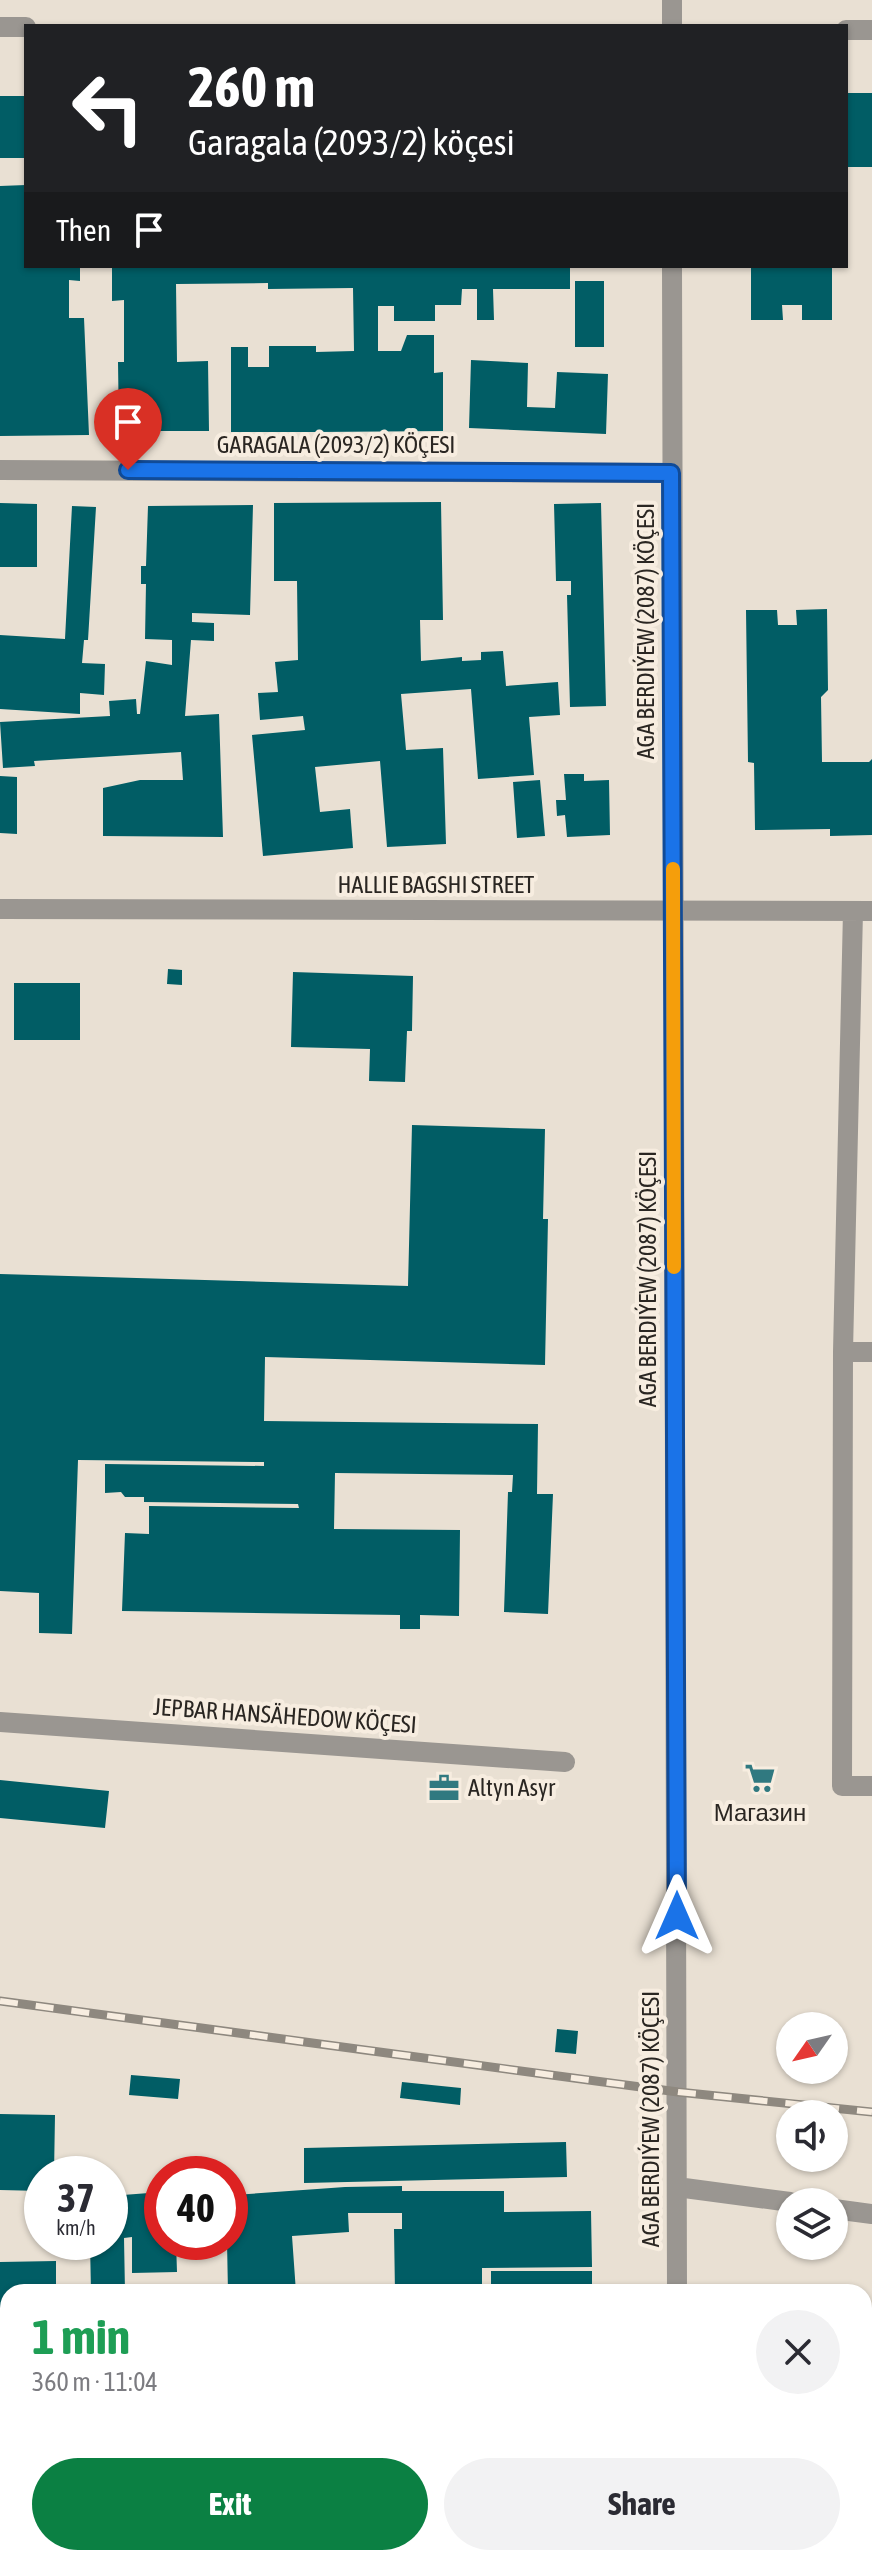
<!DOCTYPE html>
<html lang="en">
<head>
<meta charset="utf-8">
<style>
	body { margin:0; font-family:"Asap Condensed",sans-serif; background:#f2f2f3; color:#2b2b33; height:100vh; display:flex; flex-direction:column; font-size:30px; white-space:nowrap }
	* { box-sizing:border-box; margin:0 }
	p { font-size:26px; color:#7c7c81 }
	.icon { flex:none; width:44px; height:44px; fill:none; stroke:currentColor; stroke-width:2; stroke-linecap:round; stroke-linejoin:round }
	.map { position:relative; flex:1; overflow:hidden }
	.drawer { position:absolute; left:0px; top:2284px; width:872px; height:282px; display:flex; flex-direction:column; background:#fff; border-radius:24px 24px 0 0; box-shadow:0 2px 6px #0004 }
	.drawer>* { flex:none }
	.hud { position:absolute; left:24px; top:24px; width:824px; height:244px; border-radius:0px; box-shadow:0 2px 6px #0004; background:#202124; color:#fff; overflow:hidden }
	.needle { width:52px; rotate:236deg }
	.tools { position:absolute; left:776px; top:2012px; display:grid; gap:16px }
	.tools a { display:grid; place-items:center; width:72px; height:72px; border-radius:50%; background:#fff; box-shadow:0 2px 6px #0004; font-size:40px }
	.speed { position:absolute; left:24px; top:2156px; display:flex; gap:16px; font-size:40px; font-weight:700; text-align:center }
	.speed>* { display:grid; place-content:center; width:104px; height:104px; border-radius:50%; background:#fff; box-shadow:0 2px 6px #0004; line-height:1 }
	.speed small { font-size:20px; font-weight:400 }
	.speed .limit { border:12px solid #d22; background:#fff; color:#111 }
	.pin { position:absolute; display:grid; place-items:center; width:68px; height:68px; color:#fff; margin:-82px -34px; border-radius:50% 50% 50% 0; rotate:-45deg; box-shadow:0 0 8px #0007 }
	.pin .icon { rotate:45deg }
	.me { position:absolute; width:88px; margin:-44px; rotate:0deg; stroke-linejoin:round; filter:drop-shadow(0 0 6px #0008) }
	.turn { display:flex; align-items:center; gap:28px; height:168px; padding:0 32px; font-size:36px }
	.turn .icon { width:104px; height:104px; stroke-width:2.5 }
	.turn b { display:block; font-size:56px; line-height:68px }
	.then { display:flex; align-items:center; height:76px; padding:0 32px; background:#0003; gap:16px; font-size:30px }
	.round { display:grid; place-items:center; flex:none; width:84px; height:84px; border-radius:42px; background:#f2f2f3 }
	.head { display:flex; align-items:center; justify-content:space-between; height:136px; padding:0 32px }
	h1 { font-size:48px; font-weight:700; line-height:60px; color:#1e9e55 }
	.action { display:flex; gap:16px; margin-top:auto; padding:16px 32px }
	.action a { flex:1; height:92px; border-radius:48px; background:#0b8043; color:#fff; font-size:32px; font-weight:700; line-height:92px; text-align:center }
	.action a+a { background:#f2f2f3; color:#2b2b33 }
	.map>svg:first-child { display:block }
	.building { fill:#015d65 }
	.lines { fill:none; stroke-linecap:round; stroke-linejoin:round }
	.minor { stroke:#9a9691; stroke-width:20 }
	.rail-casing { stroke:#8e887f; stroke-width:9 }
	.rail { stroke:#f7ede0; stroke-width:6; stroke-dasharray:18; stroke-linecap:butt }
	.route-casing { stroke:#114b97; stroke-width:20 }
	.route { stroke:#1a73e8; stroke-width:14 }
	.slow { stroke:#f59e0b; stroke-width:14 }
	.labels { text-anchor:middle; stroke-width:8; stroke-linejoin:round; paint-order:stroke }
	.street-label { font-size:24px; fill:#2a2622; stroke:#f7ede0 }
	.poi-label { font-size:24px; fill:#2a2622; stroke:#f7ede0; text-anchor:start }
</style>
</head>
<body>
<div class="map">
<svg width="872" height="2565" viewBox="0 0 872 2565">
	<rect width="100%" height="100%" fill="#e9e0d3"/>
	<path class="building" d="M 846,93 L 872,93 L 872,167 L 846,167 Z
		M 0,96 L 26,96 L 26,158 L 0,158 Z
		M 26,185 L 26,266 L 80,266 L 80,281 L 69,280 L 69,318 L 84,318 L 89,435 L 0,436 L 0,186 Z
		M 112,266 L 570,266 L 570,289 L 493,289 L 494,320 L 477,320 L 477,289 L 462,289 L 461,305 L 435,305 L 435,321 L 394,321 L 394,306 L 378,306 L 378,351 L 401,351 L 407,335 L 434,335 L 434,373 L 443,372 L 443,431 L 317,432 L 231,432 L 231,347 L 248,347 L 248,367 L 269,367 L 269,346 L 316,346 L 316,352 L 354,351 L 353,288 L 268,289 L 268,283 L 176,284 L 177,362 L 208,361 L 209,431 L 119,431 L 118,362 L 124,362 L 124,300 L 112,301 Z
		M 751,266 L 832,266 L 832,320 L 802,320 L 802,305 L 782,305 L 783,320 L 751,320 Z
		M 575,281 L 604,281 L 604,347 L 575,347 Z
		M 471,360 L 528,363 L 527,407 L 555,408 L 557,372 L 608,374 L 606,434 L 469,428 Z
		M 441,502 L 443,620 L 420,620 L 421,661 L 462,657 L 462,661 L 481,660 L 481,652 L 503,651 L 506,686 L 558,682 L 560,715 L 529,717 L 534,775 L 478,779 L 471,689 L 401,694 L 406,750 L 443,748 L 446,844 L 387,847 L 380,761 L 315,767 L 320,812 L 350,809 L 353,848 L 263,856 L 252,735 L 305,730 L 303,716 L 260,720 L 258,693 L 278,692 L 275,662 L 298,660 L 297,581 L 274,581 L 274,503 Z
		M 0,503 L 37,504 L 37,567 L 0,567 Z
		M 601,503 L 606,706 L 570,707 L 567,595 L 571,595 L 571,581 L 556,581 L 554,504 Z
		M 253,505 L 250,615 L 192,613 L 192,622 L 214,623 L 214,641 L 191,640 L 185,716 L 219,714 L 223,837 L 103,836 L 103,788 L 140,780 L 183,780 L 181,752 L 34,761 L 35,766 L 3,768 L 0,722 L 110,716 L 109,701 L 136,699 L 137,714 L 140,714 L 146,661 L 172,665 L 172,640 L 145,639 L 146,584 L 141,584 L 141,566 L 146,566 L 148,506 Z
		M 72,506 L 96,507 L 88,640 L 84,640 L 82,663 L 105,664 L 104,695 L 80,693 L 80,714 L 0,709 L 0,635 L 65,639 Z
		M 827,609 L 828,690 L 821,697 L 822,762 L 869,762 L 872,759 L 872,835 L 830,836 L 830,829 L 755,830 L 754,763 L 748,762 L 746,610 L 777,610 L 778,625 L 797,625 L 796,610 Z
		M 564,774 L 584,774 L 584,781 L 609,780 L 610,835 L 567,837 L 565,815 L 557,816 L 556,800 L 566,800 Z
		M 0,776 L 17,777 L 17,834 L 0,833 Z
		M 540,780 L 545,836 L 517,838 L 513,782 Z
		M 168,969 L 182,970 L 182,985 L 167,984 Z
		M 293,972 L 413,976 L 412,1031 L 407,1031 L 405,1082 L 369,1081 L 370,1049 L 291,1047 Z
		M 14,983 L 80,983 L 80,1040 L 14,1040 Z
		M 412,1125 L 545,1129 L 543,1219 L 548,1219 L 545,1365 L 265,1357 L 264,1421 L 538,1424 L 537,1494 L 553,1494 L 548,1614 L 504,1612 L 508,1492 L 512,1492 L 513,1475 L 335,1473 L 334,1529 L 460,1530 L 459,1616 L 420,1615 L 420,1629 L 400,1629 L 400,1615 L 122,1611 L 125,1533 L 149,1534 L 149,1506 L 299,1508 L 298,1504 L 144,1502 L 144,1497 L 125,1497 L 121,1492 L 105,1493 L 105,1464 L 264,1466 L 264,1462 L 78,1460 L 72,1634 L 39,1633 L 39,1593 L 0,1591 L 0,1274 L 408,1286 Z
		M 0,1780 L 109,1791 L 105,1828 L 0,1818 Z
		M 557,2029 L 578,2031 L 576,2054 L 555,2052 Z
		M 131,2075 L 180,2079 L 178,2099 L 129,2095 Z
		M 402,2082 L 461,2088 L 460,2105 L 400,2098 Z
		M 0,2114 L 55,2115 L 54,2174 L 42,2174 L 42,2191 L 0,2190 Z
		M 566,2142 L 567,2177 L 304,2183 L 304,2148 Z
		M 402,2186 L 402,2191 L 504,2191 L 504,2212 L 591,2211 L 592,2267 L 482,2268 L 482,2292 L 395,2292 L 394,2229 L 402,2229 L 402,2213 L 348,2213 L 349,2232 L 292,2236 L 296,2292 L 228,2292 L 227,2242 L 230,2242 L 230,2232 L 235,2232 L 234,2195 L 345,2187 Z
		M 162,2192 L 162,2242 L 176,2242 L 177,2272 L 132,2273 L 132,2237 L 124,2238 L 125,2292 L 91,2292 L 90,2242 L 110,2242 L 110,2196 Z
		M 56,2261 L 56,2292 L 8,2292 L 8,2420 L 0,2420 L 0,2262 Z
		M 491,2271 L 592,2271 L 592,2292 L 491,2292 Z
		M 327,2558 L 526,2558 L 526,2560 L 533,2561 L 533,2565 L 432,2565 L 432,2562 L 380,2561 L 380,2565 L 327,2565 Z
		M 771,2558 L 847,2558 L 847,2565 L 771,2565 Z"/>
	<g class="lines">
		<path class="minor" d="M 672,26 L 672,0
			M 0,27 L 26,27
			M 846,30 L 872,30
			M 672,266 L 677,2292
			M 0,470 L 671,473
			M 0,909 L 872,911
			M 853,911 L 843,1352 L 842,1786 L 872,1786
			M 843,1352 L 872,1352
			M 0,1722 L 565,1762
			M 677,2187 L 790,2202
			M 834,2209 L 872,2214
			M 0,2471 L 8,2472
			M 283,2565 L 283,2558
			M 677,2565 L 677,2558"/>
		<g class="rail-casing">
			<path id="rail" d="M 0,2001 L 678,2092 L 872,2112"/>
		</g>
		<use href="#rail" class="rail"/>
	</g>
	<g class="lines">
		<g class="route-casing">
			<path id="route" d="M 128,470 L 671,473 L 677,1916"/>
		</g>
		<use href="#route" class="route"/>
		<path class="slow" d="M 673,869 L 674,1267"/>
	</g>
	<defs>
		<g id="supermarket-bare" transform="scale(2.4)"><path d="M-6-5.5h2.5l.6 2H6L4.5 2H-2.5L-4.4-4H-6ZM-1.5 3.2a1.3 1.3 0 1 0 .1 0ZM3 3.2a1.3 1.3 0 1 0 .1 0Z" fill="#307980" stroke="#f7ede0" stroke-width="2.5" paint-order="stroke"/></g>
		<g id="office-bare" transform="scale(2.4)"><path d="M-6-3h4V-5.5h4V-3h4V5H-6ZM-1-4.5V-3h2v-1.5ZM-6 0V1H6V0Z" fill="#307980" stroke="#f7ede0" stroke-width="2.5" paint-order="stroke"/></g>
	</defs>
	<g fill-rule="evenodd">
		<use href="#supermarket-bare" x="760" y="1778"/>
		<use href="#office-bare" x="444" y="1788"/>
	</g>
	<g class="labels">
		<g class="street-label">
			<text x="336" y="453">GARAGALA (2093/2) KÖÇESI</text>
			<text transform="translate(646 631) rotate(-90)" y="8">AGA BERDIÝEW (2087) KÖÇESI</text>
			<text x="436" y="893">HALLIE BAGSHI STREET</text>
			<text transform="translate(648 1279) rotate(-90)" y="8">AGA BERDIÝEW (2087) KÖÇESI</text>
			<text transform="translate(285 1716) rotate(4)" y="8">JEPBAR HANSÄHEDOW KÖÇESI</text>
			<text transform="translate(651 2119) rotate(-90)" y="8">AGA BERDIÝEW (2087) KÖÇESI</text>
		</g>
		<g class="poi-label">
			<text x="468" y="1796">Altyn Asyr</text>
			<text x="760" y="1821" text-anchor="middle">Магазин</text>
		</g>
	</g>
</svg>
<div class="tools">
<a><svg class="needle" viewBox="-14 -14 28 28"><path d="M0-13l5 13h-10z" fill="#e53935"/><path d="M0 13l5-13h-10z" fill="#7c7c81"/></svg></a>
<a><svg class="icon" aria-label="sound" viewBox="0 0 24 24"><path d="M4 9h4l5-4v14l-5-4H4zM17 9q2 3 0 6"/></svg></a>
<a><svg class="icon" aria-label="layers" viewBox="0 0 24 24"><path d="M12 4l9 5-9 5-9-5zM3 14l9 5 9-5"/></svg></a>
</div>
<div class="speed"><div>37<small>km/h</small></div><div class="limit">40</div></div>
<div class="pin" style="left:128px;top:470px;background:#d93025"><svg class="icon" aria-label="arrive" viewBox="0 0 24 24"><path d="M6 21V4h12l-3 4 3 4H6"/></svg></div>
<svg class="me" style="left:677px;top:1916px" viewBox="-20 -20 40 40"><path d="M0-17L14 15 0 8-14 15z" fill="#1a73e8" stroke="#fff" stroke-width="4"/></svg>
<div class="hud">
<div class="turn"><svg class="icon" aria-label="left" viewBox="0 0 24 24"><path d="M17 20v-9H6M10 6l-5 5 5 5"/></svg><div><b>260 m</b>Garagala (2093/2) köçesi</div></div>
<div class="then">Then<svg class="icon" aria-label="arrive" viewBox="0 0 24 24"><path d="M6 21V4h12l-3 4 3 4H6"/></svg></div>
</div>
<section class="drawer">
<div class="head"><div><h1>1 min</h1><p>360 m · 11:04</p></div><a class="round"><svg class="icon" aria-label="close" viewBox="0 0 24 24"><path d="M6 6l12 12M18 6L6 18"/></svg></a></div>
<div class="action"><a>Exit</a><a>Share</a></div>
</section>
</div>
</body>
</html>
